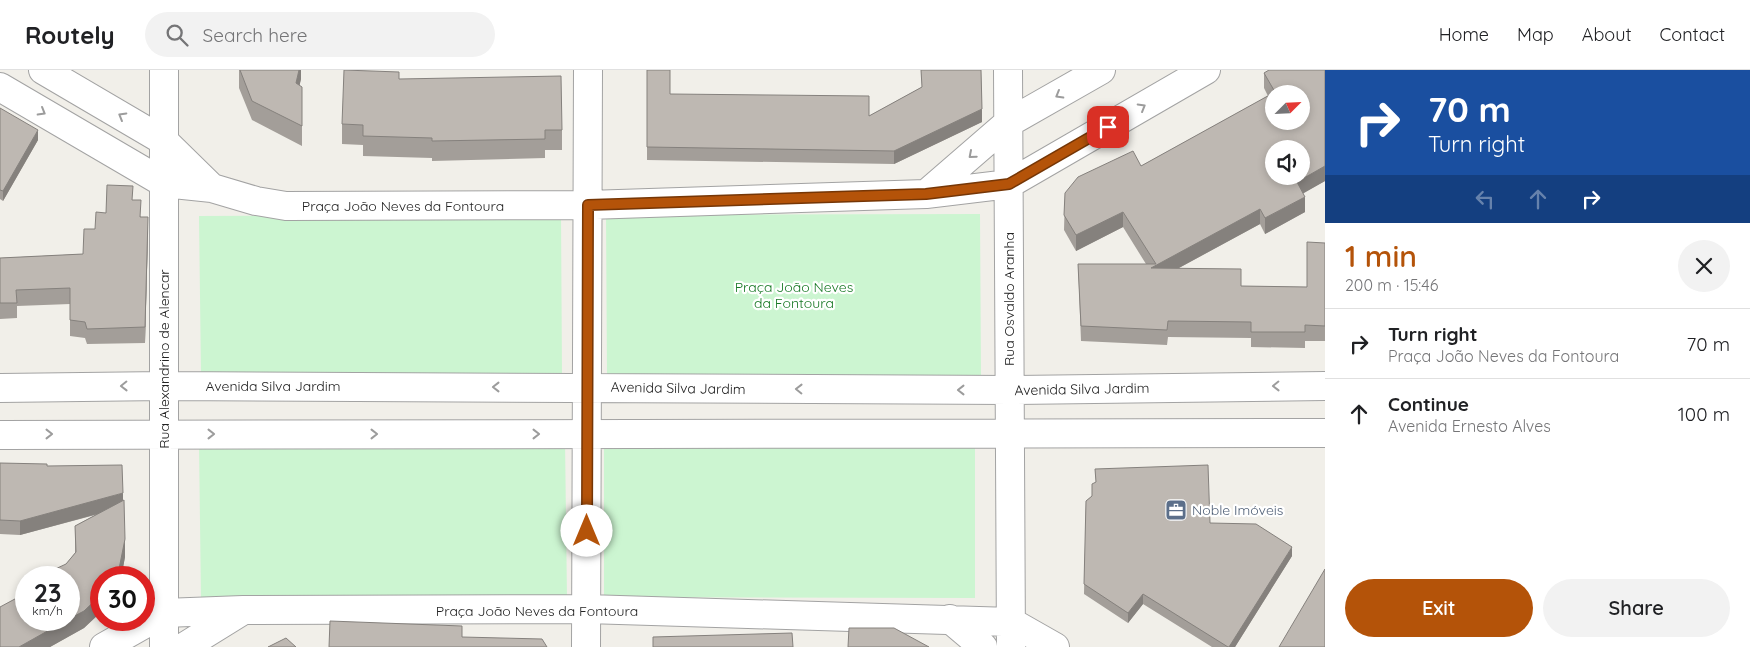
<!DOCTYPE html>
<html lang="en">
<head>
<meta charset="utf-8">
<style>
	body { margin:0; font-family:Quicksand,sans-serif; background:#f2f2f2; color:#202124; height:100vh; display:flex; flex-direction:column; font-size:19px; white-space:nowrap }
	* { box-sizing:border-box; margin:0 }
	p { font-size:16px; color:#757577 }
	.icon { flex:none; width:28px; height:28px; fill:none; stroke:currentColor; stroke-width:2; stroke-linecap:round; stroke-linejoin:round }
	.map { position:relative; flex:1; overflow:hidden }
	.drawer { display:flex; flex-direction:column; background:#fff; width:425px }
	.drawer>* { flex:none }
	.top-card { background:#1a4fa0; color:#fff; overflow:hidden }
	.needle { width:32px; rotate:66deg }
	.tools { position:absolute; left:1265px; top:15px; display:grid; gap:10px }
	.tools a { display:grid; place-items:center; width:45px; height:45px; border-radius:50%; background:#fff; box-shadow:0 2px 8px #0003; font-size:25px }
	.speed { position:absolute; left:15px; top:496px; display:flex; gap:10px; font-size:25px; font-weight:700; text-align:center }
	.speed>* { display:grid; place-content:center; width:65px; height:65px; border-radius:50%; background:#fff; box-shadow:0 2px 8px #0003; line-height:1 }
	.speed small { font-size:12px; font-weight:400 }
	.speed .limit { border:8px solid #d22; background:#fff; color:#111 }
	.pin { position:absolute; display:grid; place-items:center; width:42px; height:42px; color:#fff; margin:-21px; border-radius:10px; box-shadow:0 2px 8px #0006 }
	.me { position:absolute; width:55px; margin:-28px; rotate:0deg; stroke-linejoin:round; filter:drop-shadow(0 0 4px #0008) }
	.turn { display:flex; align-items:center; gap:18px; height:105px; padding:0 20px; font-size:22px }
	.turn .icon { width:65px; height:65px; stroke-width:2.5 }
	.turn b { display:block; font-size:35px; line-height:42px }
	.lanes { display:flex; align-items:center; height:48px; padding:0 20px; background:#0003; justify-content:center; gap:25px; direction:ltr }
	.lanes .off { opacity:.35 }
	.round { display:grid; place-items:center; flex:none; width:52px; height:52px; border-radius:26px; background:#f2f2f2 }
	.headline { display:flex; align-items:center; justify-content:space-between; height:85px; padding:0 20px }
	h1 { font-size:30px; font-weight:600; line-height:38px; color:#b45309 }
	.action { display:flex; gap:10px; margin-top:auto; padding:10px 20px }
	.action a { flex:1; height:58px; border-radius:30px; background:#b45309; color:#fff; font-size:20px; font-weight:600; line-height:58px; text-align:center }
	.action a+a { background:#f2f2f2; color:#202124 }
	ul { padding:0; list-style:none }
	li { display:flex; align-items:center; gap:15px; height:70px; padding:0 20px; border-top:1px solid #e0e0e0 }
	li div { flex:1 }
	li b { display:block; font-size:19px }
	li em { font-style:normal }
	header { display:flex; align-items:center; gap:30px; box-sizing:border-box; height:70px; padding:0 25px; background:#fff; border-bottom:1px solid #e0e0e0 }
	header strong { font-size:24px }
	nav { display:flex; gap:28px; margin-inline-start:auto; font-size:18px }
	.search { width:350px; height:45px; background:#f2f2f2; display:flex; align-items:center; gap:12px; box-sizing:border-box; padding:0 18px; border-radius:28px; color:#757577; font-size:19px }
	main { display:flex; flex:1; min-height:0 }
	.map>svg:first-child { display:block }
	.park { fill:#ccf5d1 }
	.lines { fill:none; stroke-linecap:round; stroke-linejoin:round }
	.minor-casing { stroke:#a3a3a3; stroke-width:30 }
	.minor { stroke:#fff; stroke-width:28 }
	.wall { fill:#a39e99 }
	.shaded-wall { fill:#85817d }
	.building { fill:#beb8b2; stroke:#85817d; fill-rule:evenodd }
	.oneway { stroke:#9c9c9c }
	.route-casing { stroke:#753606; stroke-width:12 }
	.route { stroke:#b45309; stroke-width:9 }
	.labels { text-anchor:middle; stroke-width:4.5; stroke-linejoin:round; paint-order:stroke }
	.street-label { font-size:14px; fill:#222; stroke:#fff }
	.park-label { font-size:14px; fill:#177824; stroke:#fff }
	.service-label { font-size:14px; fill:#4e5e75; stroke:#fff; text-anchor:start }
</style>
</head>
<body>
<header>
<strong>Routely</strong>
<div class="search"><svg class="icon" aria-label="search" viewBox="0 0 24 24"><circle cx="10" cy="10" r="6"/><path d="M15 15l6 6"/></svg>Search here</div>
<nav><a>Home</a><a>Map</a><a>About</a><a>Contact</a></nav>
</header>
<main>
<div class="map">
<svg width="1325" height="577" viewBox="0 0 1325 577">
	<rect width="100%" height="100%" fill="#f1efe9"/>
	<path class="park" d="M 561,144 L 562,305 L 201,306 L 199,146 Z
		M 980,144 L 981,306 L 607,306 L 606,145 Z
		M 565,369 L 567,529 L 201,532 L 199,372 Z
		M 604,376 L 975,377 L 975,528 L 604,527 Z"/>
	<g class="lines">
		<g class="minor-casing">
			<path id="minor" d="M 43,0 L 164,71 L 212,118
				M 1008,0 L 1011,577
				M 0,17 L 164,113 L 212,118 L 256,131 L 286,136 L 588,135 L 926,124 L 1009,114 L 1206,0
				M 926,124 L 1008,53 L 1101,0
				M 0,318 L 164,316 L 1010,320 L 1325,316
				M 0,365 L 1325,363
				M 950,549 L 983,577
				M 104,577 L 164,543 L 243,540 L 587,539 L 1011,552 L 1055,577
				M 164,577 L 164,0
				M 184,577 L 242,541
				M 586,577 L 588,0"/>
		</g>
		<use href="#minor" class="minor"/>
	</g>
	<path class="wall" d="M 239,0 L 301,0 L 301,9 L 299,16 L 302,56 L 302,76 L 252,50 L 239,18 Z
		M 647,0 L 670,24 L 869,46 L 922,17 L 921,0 L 981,0 L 982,52 L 894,94 L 647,90 Z
		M 1325,0 L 1325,111 L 1303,123 L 1305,142 L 1265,164 L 1260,154 L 1179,198 L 1241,216 L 1307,217 L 1325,173 L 1325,271 L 1305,271 L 1305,278 L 1251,277 L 1251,268 L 1168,267 L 1167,275 L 1081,271 L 1078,194 L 1146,194 L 1123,157 L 1076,181 L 1064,160 L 1065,123 L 1141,96 L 1268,26 L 1264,18 L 1264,3 Z
		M 0,38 L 38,70 L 3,131 L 0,129 Z
		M 342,54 L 562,60 L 562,80 L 545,80 L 545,88 L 432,91 L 432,88 L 363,86 L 363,75 L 342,74 Z
		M 133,130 L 148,163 L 145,273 L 87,274 L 85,268 L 70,266 L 70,234 L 17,236 L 17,248 L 0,249 L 0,188 L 83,184 L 95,159 L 106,143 Z
		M 0,393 L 47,396 L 123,430 L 125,487 L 121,508 L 101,508 L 101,542 L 84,558 L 50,577 L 0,577 L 26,550 L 66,494 L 75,483 L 75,456 L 95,445 L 20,465 L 0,464 Z
		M 1095,399 L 1210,453 L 1292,486 L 1235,577 L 1212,577 L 1143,534 L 1128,553 L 1084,524 L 1086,431 L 1092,426 L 1096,412 Z"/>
	<path class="shaded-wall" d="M 299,0 L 301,0 L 301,9 L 296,32 L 296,13 Z
		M 982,39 L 982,52 L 894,94 L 894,81 Z
		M 38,60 L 38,70 L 3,131 L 3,121 Z
		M 1325,96 L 1325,111 L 1297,127 L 1297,112 Z
		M 1305,127 L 1305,142 L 1265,164 L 1265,148 Z
		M 1260,139 L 1260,154 L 1151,213 L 1151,198 Z
		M 1123,142 L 1123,157 L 1076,181 L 1076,165 Z
		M 148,147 L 148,163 L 145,273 L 145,257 Z
		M 123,423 L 123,437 L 20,465 L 20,451 Z
		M 125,469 L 125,487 L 121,508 L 116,508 Z
		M 1292,477 L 1292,486 L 1235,577 L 1229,577 Z
		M 1143,524 L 1143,534 L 1128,553 L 1128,543 Z
		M 101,525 L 101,542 L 84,558 L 50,577 L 19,577 L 67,550 L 69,550 L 69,549 Z"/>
	<path class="building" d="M 240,0 L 299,0 L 296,13 L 302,17 L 302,56 L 252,31 Z
		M 344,0 L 399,2 L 399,9 L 561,6 L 562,60 L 545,60 L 545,69 L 432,71 L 432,68 L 363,66 L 363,55 L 342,54 Z
		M 647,0 L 670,0 L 670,24 L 869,26 L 869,46 L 922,17 L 921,0 L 981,0 L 982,39 L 894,81 L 647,77 Z
		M 1269,0 L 1325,0 L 1325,96 L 1297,112 L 1305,127 L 1265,148 L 1260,139 L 1151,198 L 1241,199 L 1241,216 L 1307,217 L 1307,172 L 1325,173 L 1325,256 L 1305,255 L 1305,262 L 1251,262 L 1251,252 L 1168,251 L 1167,260 L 1081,256 L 1078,194 L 1156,194 L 1123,142 L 1076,165 L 1064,145 L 1065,123 L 1078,107 L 1133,81 L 1141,96 L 1275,22 L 1264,3 ZM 1274,24 L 1301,24 L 1301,51 L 1274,51 ZM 1274,79 L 1301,79 L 1301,106 L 1274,106 Z
		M 0,38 L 38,60 L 3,121 L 0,120 Z
		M 107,115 L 133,116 L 132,130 L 141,130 L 140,147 L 148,147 L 145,257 L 87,259 L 85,252 L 70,250 L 70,218 L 16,220 L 17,233 L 0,233 L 0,188 L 83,184 L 84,159 L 95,159 L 96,142 L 106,143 Z
		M 0,393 L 47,394 L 47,396 L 122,395 L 123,423 L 20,451 L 0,450 Z
		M 1208,395 L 1210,453 L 1256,454 L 1292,477 L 1229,577 L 1228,577 L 1143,524 L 1128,543 L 1084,514 L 1086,431 L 1092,426 L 1092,414 L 1096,412 L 1095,399 Z
		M 124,430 L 125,469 L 118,504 L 116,508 L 101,508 L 101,525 L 84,541 L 69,549 L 69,508 L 36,508 L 66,494 L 76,482 L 75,456 Z
		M 1325,499 L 1325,577 L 1279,577 Z
		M 26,523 L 26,550 L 67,550 L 19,577 L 0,577 L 0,537 Z
		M 330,551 L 462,556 L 462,567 L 542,569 L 547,577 L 329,577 Z
		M 849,558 L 894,558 L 929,577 L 848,577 Z
		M 792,563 L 793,577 L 653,577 L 653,567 Z
		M 286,568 L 296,577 L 268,577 Z"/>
	<defs><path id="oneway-chevron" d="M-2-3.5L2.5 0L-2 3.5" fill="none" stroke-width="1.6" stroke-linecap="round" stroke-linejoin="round" transform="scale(1.25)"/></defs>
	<g class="oneway">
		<use href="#oneway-chevron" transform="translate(1059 25) rotate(150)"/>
		<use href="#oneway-chevron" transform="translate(1142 37) rotate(-30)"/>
		<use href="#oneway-chevron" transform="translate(42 42) rotate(30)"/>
		<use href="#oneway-chevron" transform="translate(122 46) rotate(-150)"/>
		<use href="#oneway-chevron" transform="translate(972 85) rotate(139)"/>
		<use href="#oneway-chevron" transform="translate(124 316) rotate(179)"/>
		<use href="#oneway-chevron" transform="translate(1276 316) rotate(179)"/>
		<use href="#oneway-chevron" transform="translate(496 317) rotate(180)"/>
		<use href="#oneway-chevron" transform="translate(799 319) rotate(-179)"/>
		<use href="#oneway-chevron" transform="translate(961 320) rotate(-180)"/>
		<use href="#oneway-chevron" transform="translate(49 364)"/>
		<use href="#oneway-chevron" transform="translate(211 364)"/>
		<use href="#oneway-chevron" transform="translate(374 364)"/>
		<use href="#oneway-chevron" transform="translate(536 364)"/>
	</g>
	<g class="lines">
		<g class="route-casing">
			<path id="route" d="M 587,461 L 588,135 L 926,124 L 1009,114 L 1108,57"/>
		</g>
		<use href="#route" class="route"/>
	</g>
	<defs>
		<g id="office-square" transform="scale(1.125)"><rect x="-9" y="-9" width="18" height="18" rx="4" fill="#5c6f8a" stroke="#fff"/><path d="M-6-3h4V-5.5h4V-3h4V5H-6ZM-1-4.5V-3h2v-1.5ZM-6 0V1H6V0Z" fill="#fff"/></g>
	</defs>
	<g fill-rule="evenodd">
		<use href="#office-square" x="1176" y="440"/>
	</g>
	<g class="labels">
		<g class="street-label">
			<text x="403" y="141">Praça João Neves da Fontoura</text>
			<text transform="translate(1009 229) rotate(-90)" y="5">Rua Osvaldo Aranha</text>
			<text transform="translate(164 289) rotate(-90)" y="5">Rua Alexandrino de Alencar</text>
			<text x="273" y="321">Avenida Silva Jardim</text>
			<text transform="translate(678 318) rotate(1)" y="5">Avenida Silva Jardim</text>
			<text transform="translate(1082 319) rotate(-1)" y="5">Avenida Silva Jardim</text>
			<text x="537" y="546">Praça João Neves da Fontoura</text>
		</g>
		<g class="park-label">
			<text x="794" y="222">Praça João Neves<tspan x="794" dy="16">da Fontoura</tspan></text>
		</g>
		<g class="service-label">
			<text x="1192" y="445">Noble Imóveis</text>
		</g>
	</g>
</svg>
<div class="tools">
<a><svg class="needle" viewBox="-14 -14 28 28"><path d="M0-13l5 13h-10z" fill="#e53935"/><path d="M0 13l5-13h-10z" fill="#757577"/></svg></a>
<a><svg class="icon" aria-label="sound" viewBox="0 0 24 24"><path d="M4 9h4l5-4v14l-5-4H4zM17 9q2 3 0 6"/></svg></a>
</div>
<div class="speed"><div>23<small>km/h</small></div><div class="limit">30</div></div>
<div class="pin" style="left:1108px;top:57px;background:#d93025"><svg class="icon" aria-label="arrive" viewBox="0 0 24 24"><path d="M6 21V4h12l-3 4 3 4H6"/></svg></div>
<svg class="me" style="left:587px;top:461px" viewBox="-20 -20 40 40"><circle r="19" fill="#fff"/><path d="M0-13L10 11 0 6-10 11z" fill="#b45309"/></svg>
</div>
<section class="drawer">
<div class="top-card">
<div class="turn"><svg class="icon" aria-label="right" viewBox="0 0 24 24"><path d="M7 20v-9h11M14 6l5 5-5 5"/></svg><div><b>70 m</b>Turn right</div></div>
<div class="lanes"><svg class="icon off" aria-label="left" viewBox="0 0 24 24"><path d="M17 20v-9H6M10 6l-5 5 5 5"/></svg><svg class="icon off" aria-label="ahead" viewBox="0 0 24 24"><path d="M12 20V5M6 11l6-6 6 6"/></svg><svg class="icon" aria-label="right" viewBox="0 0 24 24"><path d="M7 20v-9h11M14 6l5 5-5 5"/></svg></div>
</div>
<div class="headline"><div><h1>1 min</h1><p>200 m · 15:46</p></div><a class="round"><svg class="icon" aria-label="close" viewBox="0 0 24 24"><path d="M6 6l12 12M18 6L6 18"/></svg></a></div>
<ul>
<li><svg class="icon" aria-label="right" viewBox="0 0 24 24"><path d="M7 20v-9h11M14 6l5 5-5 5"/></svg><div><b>Turn right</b><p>Praça João Neves da Fontoura</p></div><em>70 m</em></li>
<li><svg class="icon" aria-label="ahead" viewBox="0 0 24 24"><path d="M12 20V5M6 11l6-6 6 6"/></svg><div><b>Continue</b><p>Avenida Ernesto Alves</p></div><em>100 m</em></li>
</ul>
<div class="action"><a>Exit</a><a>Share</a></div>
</section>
</main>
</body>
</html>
